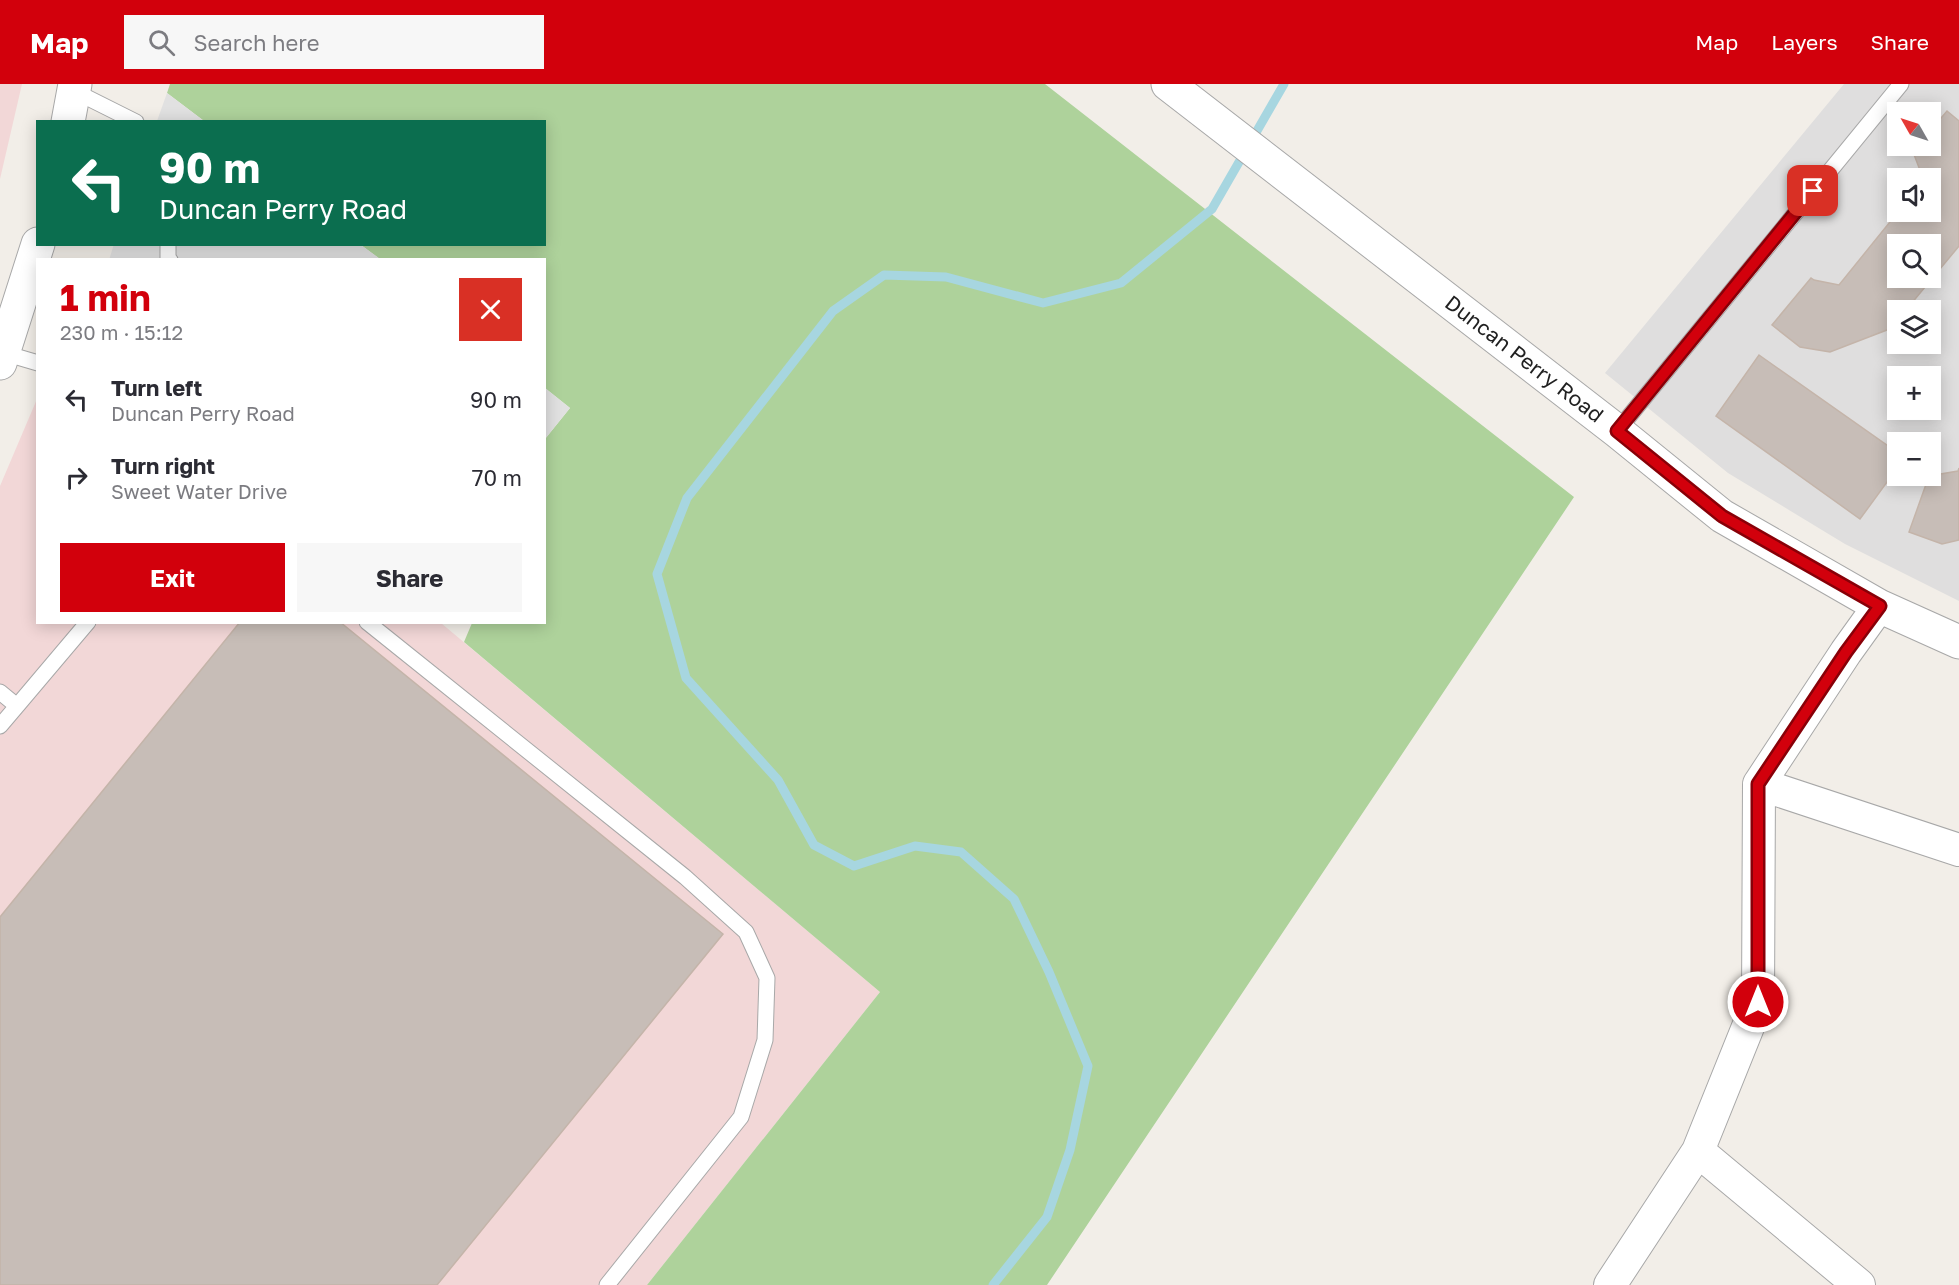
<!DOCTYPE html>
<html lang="en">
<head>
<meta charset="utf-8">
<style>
	body { margin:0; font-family:"Golos Text",sans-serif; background:#f7f7f7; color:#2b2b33; height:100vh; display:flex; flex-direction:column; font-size:22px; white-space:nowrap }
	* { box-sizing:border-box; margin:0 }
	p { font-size:20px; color:#7c7c81 }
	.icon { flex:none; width:33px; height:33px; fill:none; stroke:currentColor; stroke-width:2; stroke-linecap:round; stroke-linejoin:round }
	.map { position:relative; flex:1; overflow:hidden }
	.sheet { position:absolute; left:36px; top:174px; width:510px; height:366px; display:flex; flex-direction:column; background:#fff; border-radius:0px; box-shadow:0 3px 15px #0003 }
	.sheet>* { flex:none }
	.hud { position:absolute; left:36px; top:36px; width:510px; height:126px; border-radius:0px; box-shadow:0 3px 15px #0003; background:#0b6e4f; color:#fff; overflow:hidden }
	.needle { width:39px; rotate:309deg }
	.controls { position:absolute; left:1887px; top:18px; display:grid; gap:12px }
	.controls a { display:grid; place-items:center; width:54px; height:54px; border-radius:0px; background:#fff; box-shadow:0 3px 15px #0003; font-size:30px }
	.pin { position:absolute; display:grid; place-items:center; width:51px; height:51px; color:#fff; margin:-26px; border-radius:12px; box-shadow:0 3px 9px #0006 }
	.me { position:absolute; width:66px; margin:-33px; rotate:0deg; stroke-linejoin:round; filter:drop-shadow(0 0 4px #0008) }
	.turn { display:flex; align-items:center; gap:21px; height:126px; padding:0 24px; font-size:27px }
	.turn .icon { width:78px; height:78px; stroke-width:2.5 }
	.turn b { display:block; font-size:42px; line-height:51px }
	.round { display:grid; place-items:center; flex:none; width:63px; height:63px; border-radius:0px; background:#f7f7f7 }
	.head { display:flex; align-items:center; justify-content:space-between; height:102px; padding:0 24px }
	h1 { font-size:36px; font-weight:700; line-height:45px; color:#d2000c }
	.cta { display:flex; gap:12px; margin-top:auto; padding:12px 24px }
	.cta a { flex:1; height:69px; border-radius:0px; background:#d2000c; color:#fff; font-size:24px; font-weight:700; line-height:69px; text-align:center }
	.cta a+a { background:#f7f7f7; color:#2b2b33 }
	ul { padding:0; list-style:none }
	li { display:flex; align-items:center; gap:18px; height:78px; padding:0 24px }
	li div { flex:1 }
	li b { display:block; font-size:22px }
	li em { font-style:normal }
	header { display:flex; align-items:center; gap:36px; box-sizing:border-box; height:84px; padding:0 30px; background:#d2000c; color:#fff }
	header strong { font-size:28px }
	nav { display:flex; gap:33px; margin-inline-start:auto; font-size:21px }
	.search { width:420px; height:54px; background:#f7f7f7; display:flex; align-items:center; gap:15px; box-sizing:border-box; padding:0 21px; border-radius:0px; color:#7c7c81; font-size:22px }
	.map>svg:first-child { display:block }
	.residential { fill:#dfdede; fill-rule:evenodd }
	.commercial { fill:#f2d7d7 }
	.forest { fill:#aed29b }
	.parking { fill:#e1e1e1 }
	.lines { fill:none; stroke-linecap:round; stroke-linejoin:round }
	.stream { stroke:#a7d6e0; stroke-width:9 }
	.building { fill:#c7bdb7; stroke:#c4b4a9; stroke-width:1.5; fill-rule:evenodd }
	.service-casing { stroke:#a8a8a8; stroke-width:17 }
	.minor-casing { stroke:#a8a8a8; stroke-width:34 }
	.tertiary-casing { stroke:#a8a8a8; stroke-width:35 }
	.service { stroke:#fff; stroke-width:15 }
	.minor { stroke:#fff; stroke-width:32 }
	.tertiary { stroke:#fff; stroke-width:33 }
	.route-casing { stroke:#880008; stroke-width:15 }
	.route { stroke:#d2000c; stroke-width:10 }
	.labels { text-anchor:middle; stroke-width:5; stroke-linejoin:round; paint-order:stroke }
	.street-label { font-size:21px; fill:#212121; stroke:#fff }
</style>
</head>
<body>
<header>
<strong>Map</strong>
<div class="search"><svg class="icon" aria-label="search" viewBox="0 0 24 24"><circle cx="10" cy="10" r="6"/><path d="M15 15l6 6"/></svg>Search here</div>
<nav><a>Map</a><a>Layers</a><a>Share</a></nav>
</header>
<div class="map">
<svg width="1959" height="1201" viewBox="0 0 1959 1201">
	<rect width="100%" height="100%" fill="#f2eee8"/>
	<path class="residential" d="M 1844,0 L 1959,0 L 1959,517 L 1845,460 L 1728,389 L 1605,289 ZM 1898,28 L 1930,28 L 1930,62 L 1898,62 ZM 1898,94 L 1930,94 L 1930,128 L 1898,128 ZM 1898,160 L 1930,160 L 1930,194 L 1898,194 ZM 1898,226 L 1930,226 L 1930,260 L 1898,260 ZM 1898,292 L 1930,292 L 1930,326 L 1898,326 ZM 1898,358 L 1930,358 L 1930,392 L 1898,392 Z"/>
	<path class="commercial" d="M 0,0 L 22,0 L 0,95 Z
		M 37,315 L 38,538 L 441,539 L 880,908 L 647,1201 L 0,1201 L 0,402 Z"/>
	<path class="forest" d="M 170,0 L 1045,0 L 1574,413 L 1047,1201 L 647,1201 L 880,908 L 464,558 L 472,539 L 544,538 L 545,355 L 570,324 L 545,304 L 544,176 L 380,175 L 361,161 L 544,160 L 544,38 L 204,37 L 167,9 Z"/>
	<path class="parking" d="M 167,9 L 204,37 L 157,37 Z
		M 114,160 L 361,161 L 380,175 L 109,176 Z
		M 545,304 L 570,324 L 545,355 Z"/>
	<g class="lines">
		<path class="stream" d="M 993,1201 L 1047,1133 L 1070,1066 L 1088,982 L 1049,888 L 1014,815 L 961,768 L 915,762 L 854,782 L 814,761 L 778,696 L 686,594 L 657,490 L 687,414 L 833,227 L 884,191 L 946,193 L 1043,219 L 1121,199 L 1212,125 L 1284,0"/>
	</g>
	<path class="building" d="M 1947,27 L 1959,37 L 1959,162 L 1906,226 L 1898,226 L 1898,237 L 1892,244 L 1830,268 L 1800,263 L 1772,241 L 1811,194 L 1814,196 L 1839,201 L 1898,128 L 1930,128 L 1930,94 L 1923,94 L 1913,68 L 1919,62 L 1930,62 L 1930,47 ZM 1898,160 L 1930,160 L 1930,194 L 1898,194 Z
		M 1759,271 L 1898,369 L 1898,383 L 1860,435 L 1716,332 Z
		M 1959,384 L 1959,456 L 1942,460 L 1909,448 L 1929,392 L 1958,387 Z
		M 240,538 L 340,538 L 723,850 L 437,1201 L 0,1201 L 0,833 Z"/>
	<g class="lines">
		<g class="service-casing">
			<path id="service" d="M 74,7 L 136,38
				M 168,160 L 168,174 L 170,176
				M 4,269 L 38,279
				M 1617,347 L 1901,0
				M 367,538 L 685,793 L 746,848 L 767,894 L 765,956 L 741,1033 L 607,1201
				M 0,608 L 17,622 L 0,642
				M 17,622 L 88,538"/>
		</g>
		<g class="minor-casing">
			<path id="minor" d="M 1759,700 L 1959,766
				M 1698,1067 L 1859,1201
				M 1610,1201 L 1698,1067 L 1758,918 L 1759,700 L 1846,568 L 1879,522"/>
		</g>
		<g class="tertiary-casing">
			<g id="tertiary">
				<path id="s1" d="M 1168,0 L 1617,347 L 1722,432 L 1879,522 L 1959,558"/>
				<path d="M 68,38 L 75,0"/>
				<path d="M 0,279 L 38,160"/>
			</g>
		</g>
		<use href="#service" class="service"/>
		<use href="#minor" class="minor"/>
		<use href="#tertiary" class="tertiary"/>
	</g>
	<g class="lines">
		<g class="route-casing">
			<path id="route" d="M 1758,918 L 1758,700 L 1846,568 L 1880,522 L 1722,432 L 1617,347 L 1813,107"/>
		</g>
		<use href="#route" class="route"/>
	</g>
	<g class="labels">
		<g class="street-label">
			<text dy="7" stroke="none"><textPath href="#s1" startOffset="450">Duncan Perry Road</textPath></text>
		</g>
	</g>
</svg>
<div class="controls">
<a><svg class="needle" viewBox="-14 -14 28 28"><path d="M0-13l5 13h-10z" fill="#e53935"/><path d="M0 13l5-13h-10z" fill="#7c7c81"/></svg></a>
<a><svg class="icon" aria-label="sound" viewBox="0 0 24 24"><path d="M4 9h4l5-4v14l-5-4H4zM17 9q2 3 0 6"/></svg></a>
<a><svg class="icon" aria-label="search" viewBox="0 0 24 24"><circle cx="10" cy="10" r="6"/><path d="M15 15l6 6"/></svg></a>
<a><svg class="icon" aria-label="layers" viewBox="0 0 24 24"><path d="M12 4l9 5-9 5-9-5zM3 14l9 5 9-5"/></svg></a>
<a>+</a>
<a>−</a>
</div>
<div class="pin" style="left:1813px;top:107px;background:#d93025"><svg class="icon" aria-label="arrive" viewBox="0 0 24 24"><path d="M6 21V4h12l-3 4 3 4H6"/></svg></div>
<svg class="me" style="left:1758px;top:918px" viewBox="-20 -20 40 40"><circle r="17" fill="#d2000c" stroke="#fff" stroke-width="3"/><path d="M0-11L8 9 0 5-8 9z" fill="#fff"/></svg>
<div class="hud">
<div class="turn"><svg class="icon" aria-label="left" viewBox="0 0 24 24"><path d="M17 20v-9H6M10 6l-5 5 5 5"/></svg><div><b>90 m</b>Duncan Perry Road</div></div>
</div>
<section class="sheet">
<div class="head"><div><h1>1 min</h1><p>230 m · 15:12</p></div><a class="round" style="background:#d93025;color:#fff"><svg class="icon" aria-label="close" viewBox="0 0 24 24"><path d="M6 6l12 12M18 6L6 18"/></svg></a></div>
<ul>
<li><svg class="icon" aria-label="left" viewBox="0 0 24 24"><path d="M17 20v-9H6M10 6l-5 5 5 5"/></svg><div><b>Turn left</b><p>Duncan Perry Road</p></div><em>90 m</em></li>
<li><svg class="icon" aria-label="right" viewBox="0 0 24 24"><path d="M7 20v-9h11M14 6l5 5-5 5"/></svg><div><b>Turn right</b><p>Sweet Water Drive</p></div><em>70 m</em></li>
</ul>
<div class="cta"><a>Exit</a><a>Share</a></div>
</section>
</div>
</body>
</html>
